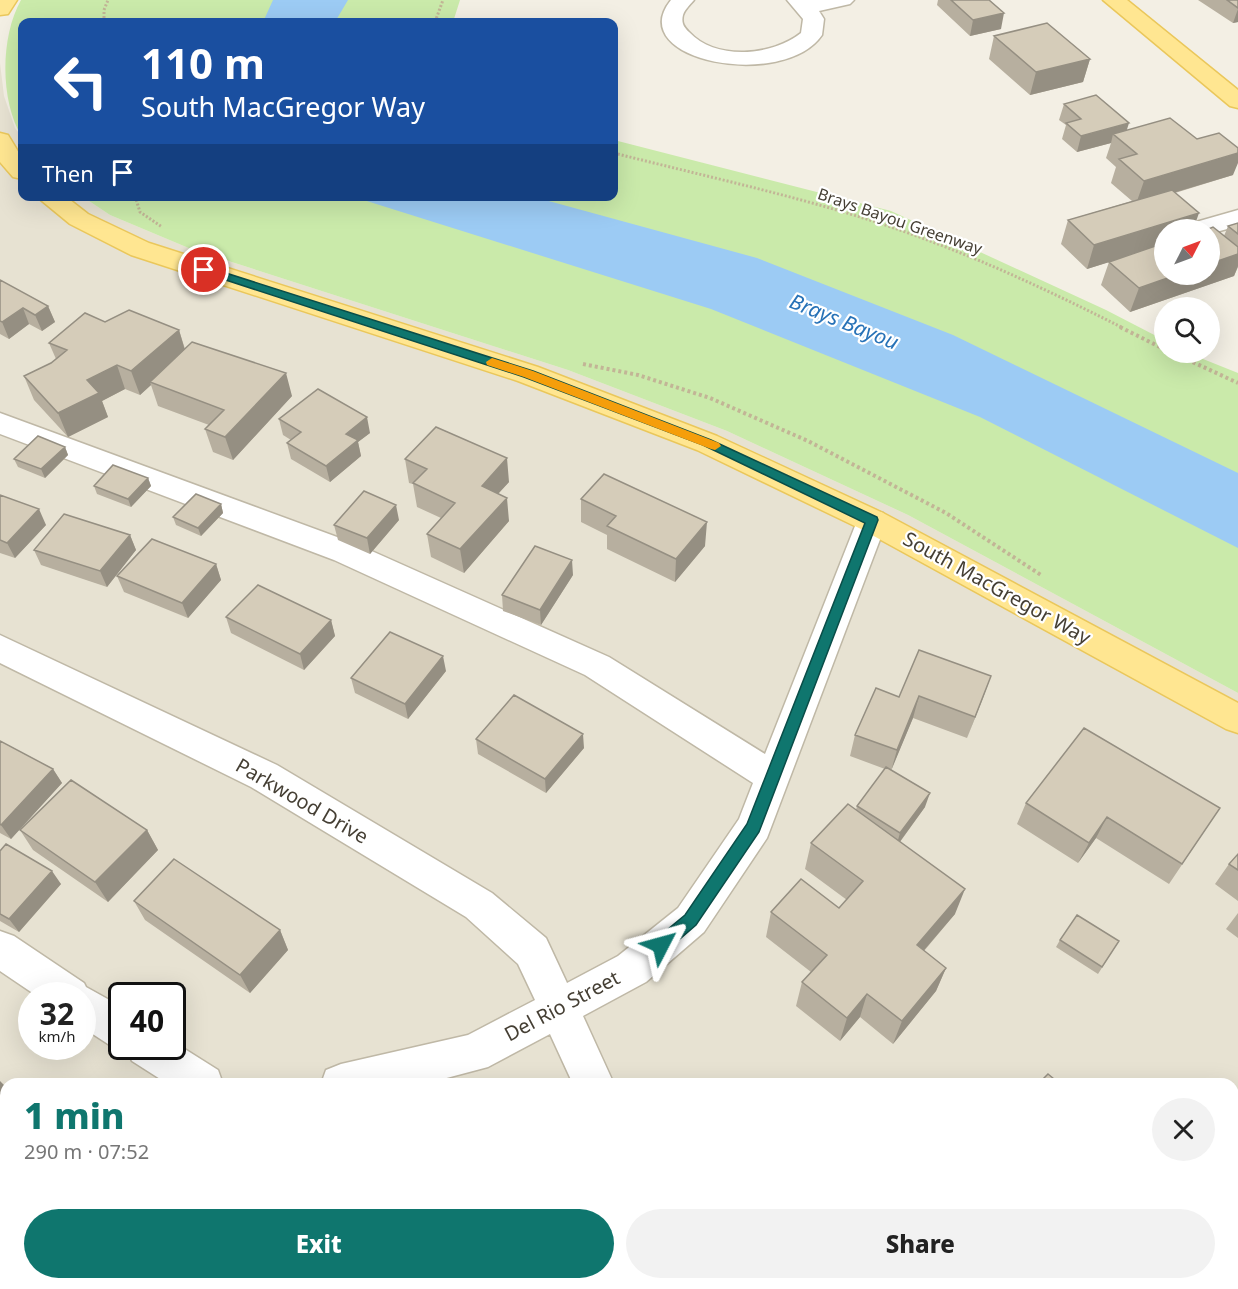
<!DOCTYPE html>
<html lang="en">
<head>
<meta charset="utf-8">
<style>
	body { margin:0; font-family:"Noto Sans",sans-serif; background:#f2f2f2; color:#222; height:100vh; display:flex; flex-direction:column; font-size:22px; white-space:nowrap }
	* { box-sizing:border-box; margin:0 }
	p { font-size:20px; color:#767676 }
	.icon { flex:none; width:33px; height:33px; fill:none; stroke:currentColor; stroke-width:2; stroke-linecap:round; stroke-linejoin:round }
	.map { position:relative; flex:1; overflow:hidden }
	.side { position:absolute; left:0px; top:1078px; width:1239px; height:212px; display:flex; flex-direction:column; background:#fff; border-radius:18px 18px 0 0; box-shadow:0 6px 24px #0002 }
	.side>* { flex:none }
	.guide { position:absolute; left:18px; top:18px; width:600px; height:183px; border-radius:12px; box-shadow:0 6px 24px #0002; background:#1a4fa0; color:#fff; overflow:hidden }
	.needle { width:39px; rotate:48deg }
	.fabs { position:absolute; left:1154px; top:219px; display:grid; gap:12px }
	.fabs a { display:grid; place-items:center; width:66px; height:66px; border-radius:50%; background:#fff; box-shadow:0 6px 24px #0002; font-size:30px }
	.speed { position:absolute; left:18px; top:982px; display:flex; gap:12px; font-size:30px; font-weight:700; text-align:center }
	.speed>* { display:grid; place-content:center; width:78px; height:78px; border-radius:50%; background:#fff; box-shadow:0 6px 24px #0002; line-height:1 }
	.speed small { font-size:15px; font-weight:400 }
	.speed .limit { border:3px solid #111; border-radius:9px; background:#fff; color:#111 }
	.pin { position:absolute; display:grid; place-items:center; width:51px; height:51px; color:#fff; margin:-26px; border:3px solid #fff; border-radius:50%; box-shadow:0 2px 6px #0007 }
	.me { position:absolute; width:66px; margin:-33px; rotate:51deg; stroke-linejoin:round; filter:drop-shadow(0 0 4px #0008) }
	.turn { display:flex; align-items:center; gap:21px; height:126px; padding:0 24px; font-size:27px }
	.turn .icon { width:78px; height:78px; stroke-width:2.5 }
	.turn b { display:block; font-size:42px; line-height:51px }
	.then { display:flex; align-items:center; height:57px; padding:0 24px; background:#0003; gap:12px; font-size:22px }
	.round { display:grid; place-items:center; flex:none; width:63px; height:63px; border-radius:32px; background:#f2f2f2 }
	.head { display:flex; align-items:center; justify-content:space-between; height:102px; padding:0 24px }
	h1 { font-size:36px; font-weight:800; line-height:45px; color:#0f766e }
	.primary-button { display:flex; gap:12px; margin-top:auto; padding:12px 24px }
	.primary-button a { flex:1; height:69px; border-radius:36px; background:#0f766e; color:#fff; font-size:24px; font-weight:800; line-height:69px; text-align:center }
	.primary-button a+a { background:#f2f2f2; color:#222 }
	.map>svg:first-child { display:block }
	.residential { fill:#e7e2d2; fill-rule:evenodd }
	.green { fill:#caeaaa }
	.water { fill:#9ccbf4 }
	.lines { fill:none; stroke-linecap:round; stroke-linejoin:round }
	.minor-casing { stroke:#bfb8a6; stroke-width:3 }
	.major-casing { stroke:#eac75b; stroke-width:3 }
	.path-far1 { stroke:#c2b596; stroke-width:3; stroke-dasharray:2 2; stroke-linecap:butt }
	.path { stroke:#c2b596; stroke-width:4; stroke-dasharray:3 3; stroke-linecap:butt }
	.minor { fill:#fff; fill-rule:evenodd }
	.major { fill:#ffe691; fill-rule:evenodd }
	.wall { fill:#b7af9f }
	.shaded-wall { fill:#958f82 }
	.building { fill:#d5ccb9; stroke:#958f82; stroke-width:1.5 }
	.route { fill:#0f766e; stroke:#0a4d48; stroke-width:1.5 }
	.slow { fill:#f59e0b }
	.labels { text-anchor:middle; stroke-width:4.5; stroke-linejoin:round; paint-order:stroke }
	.far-street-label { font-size:16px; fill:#453f34; stroke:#fff }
	.street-label { font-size:20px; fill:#453f34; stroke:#fff }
	.water-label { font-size:21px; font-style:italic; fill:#2772b7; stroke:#fff }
</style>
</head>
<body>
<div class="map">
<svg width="1238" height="1289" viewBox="0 0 1238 1289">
	<rect width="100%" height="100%" fill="#f3efe4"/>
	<path class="residential" d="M 0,63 L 4,96 L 15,128 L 22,137 L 22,196 L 83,197 L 110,215 L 191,249 L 568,370 L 727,431 L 908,515 L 1238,693 L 1238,1289 L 0,1289 ZM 32,996 L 82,996 L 82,1047 L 32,1047 ZM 122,996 L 172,996 L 172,1047 L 122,1047 ZM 6,1084 L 1233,1084 L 1233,1284 L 6,1284 Z"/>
	<path class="green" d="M 21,0 L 460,0 L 453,22 L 22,22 L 22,137 C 0,102 0,37 21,0 Z
		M 614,140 L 891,211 L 1106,310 L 1164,340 L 1164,352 L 1188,353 L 1238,373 L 1238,693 L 908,515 L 727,431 L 568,370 L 191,249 L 110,215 L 83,197 L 614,196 Z
		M 620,1284 L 856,1284 L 865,1289 L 619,1289 Z"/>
	<path class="water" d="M 273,0 L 348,0 L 335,22 L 263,22 Z
		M 354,197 L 534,197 L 757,258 L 953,335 L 1238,473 L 1238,548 L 980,417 L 711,309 Z"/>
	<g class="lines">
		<g class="minor-casing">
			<path id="minor" d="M 671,0 L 694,0 C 690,5 685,9 683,15 C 681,23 684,27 689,32 C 716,61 772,56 801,33 L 803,19 L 787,0 L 854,0 L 850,4 L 819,11 L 824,19 L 822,35 C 784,91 622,61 671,0 Z
				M 1238,210 L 1238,226 L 1209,234 L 1209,230 L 1185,229 L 1189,224 Z
				M 0,413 L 356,544 L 609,657 L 765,754 L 857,521 L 861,513 L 872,510 L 883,513 L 887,521 L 767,838 L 704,932 L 646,982 L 583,1016 L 614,1084 L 573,1084 L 550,1034 L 488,1067 L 424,1084 L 321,1084 L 326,1070 L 341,1064 L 468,1035 L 535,1000 L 518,964 L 466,917 L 251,787 L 0,663 L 0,635 L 277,765 L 492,893 L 546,938 L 567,983 L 618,956 L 678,908 L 739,819 L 753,783 L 585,675 L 334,560 L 0,434 Z
				M 0,931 L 14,936 L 84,983 L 86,987 L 122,1007 L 122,1047 L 172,1047 L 172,1041 L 218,1070 L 223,1084 L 168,1084 L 132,1061 L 126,1048 L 122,1049 L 108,1044 L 82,1027 L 82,996 L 37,996 L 0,971 Z
				M 6,1192 L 6,1237 L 0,1240 L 0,1195 Z
				M 561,1284 L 605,1284 L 605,1289 L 561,1289 Z
				M 904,1284 L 956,1284 L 958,1289 L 906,1289 Z"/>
		</g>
		<g class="major-casing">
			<path id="major" d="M 0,0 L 17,0 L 8,14 L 0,15 Z
				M 1103,0 L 1127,0 L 1238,90 L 1238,108 L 1230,106 Z
				M 0,133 L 8,135 L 22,158 L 22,179 L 13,177 L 0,162 Z
				M 36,196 L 65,196 L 88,214 L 149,243 L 538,367 L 717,436 L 883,513 L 1238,703 L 1238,733 L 1226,729 L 861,529 L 697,450 L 518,381 L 131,255 L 70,224 Z"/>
		</g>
		<path class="path-far1" d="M 104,22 L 104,10 L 108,0
			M 435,22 L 443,0
			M 614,153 C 700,175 788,194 873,221 C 960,249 1042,287 1123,328
			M 135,196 L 140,212 L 162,227"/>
		<path class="path" d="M 1120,327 L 1164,349
			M 1171,352 L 1238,383
			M 583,364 L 638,375 L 710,398 L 808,441 L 946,513 L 1041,575"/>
		<use href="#minor" class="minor"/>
		<use href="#major" class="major"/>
	</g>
	<path class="wall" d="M 938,0 L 989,0 L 1001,29 L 970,36 L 937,5 Z
		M 1198,0 L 1238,0 L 1238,22 L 1233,23 Z
		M 994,36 L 1090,59 L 1083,82 L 1030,95 L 989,59 Z
		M 1064,104 L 1233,175 L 1175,193 L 1164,274 L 1224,236 L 1228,226 L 1238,223 L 1238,267 L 1234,276 L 1130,312 L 1101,285 L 1109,262 L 1087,269 L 1061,244 L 1068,220 L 1132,201 L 1111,183 L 1116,167 L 1106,158 L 1111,143 L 1077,152 L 1062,139 L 1066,125 L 1059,120 Z
		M 0,280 L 48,306 L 55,322 L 42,331 L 29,324 L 9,339 L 0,334 Z
		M 105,322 L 179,330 L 185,349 L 292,396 L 233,460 L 213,452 L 205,429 L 209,425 L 158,406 L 151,385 L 140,395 L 125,389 L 102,401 L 108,417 L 68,437 L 34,400 L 24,376 L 51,363 L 56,359 L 49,343 Z
		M 279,419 L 370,433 L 358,442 L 361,456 L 330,482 L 291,459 L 287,443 L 291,440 L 283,435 Z
		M 65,447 L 68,455 L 45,478 L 18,467 L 14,459 Z
		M 405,459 L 509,482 L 498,494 L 509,521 L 464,573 L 431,557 L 427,534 L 441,518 L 417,507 L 413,484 L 409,483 Z
		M 148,478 L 151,486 L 131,507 L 97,494 L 94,486 Z
		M 0,495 L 46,525 L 15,558 L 0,553 Z
		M 581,499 L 705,546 L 675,582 L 607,549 L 607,535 L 581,522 Z
		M 221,504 L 223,513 L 201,536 L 176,525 L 173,517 Z
		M 399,520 L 370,554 L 338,540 L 334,525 Z
		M 130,535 L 136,550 L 107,587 L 41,565 L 34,550 Z
		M 216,564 L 221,580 L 188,618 L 124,592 L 117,576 Z
		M 573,575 L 541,625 L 503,611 L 502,595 Z
		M 226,617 L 331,620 L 335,636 L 304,670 L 231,633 Z
		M 446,671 L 408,719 L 355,693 L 351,678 Z
		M 991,676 L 967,738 L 913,718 L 891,770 L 925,807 L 900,842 L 955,914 L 924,951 L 946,968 L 936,991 L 893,1044 L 860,1017 L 840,1041 L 796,1006 L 802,982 L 811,972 L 766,937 L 771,912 L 839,908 L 847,900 L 805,869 L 811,843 L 856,810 L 857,806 L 885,769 L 850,756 L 855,735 L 899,697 Z
		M 476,739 L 584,748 L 546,793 L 478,754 Z
		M 0,741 L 53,769 L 62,783 L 11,839 L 0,833 Z
		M 1026,803 L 1220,808 L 1169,884 L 1096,838 L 1078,863 L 1017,824 Z
		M 20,830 L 147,830 L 158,850 L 108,902 L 33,850 Z
		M 0,851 L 61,884 L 19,932 L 0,921 Z
		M 1238,854 L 1238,901 L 1215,884 L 1229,864 Z
		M 134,901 L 280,930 L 288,950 L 250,993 L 145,920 Z
		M 1238,913 L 1238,938 L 1226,929 Z
		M 1060,940 L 1119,941 L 1098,974 L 1056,947 Z
		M 1238,1207 L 1238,1280 L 1233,1276 L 1233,1212 Z"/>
	<path class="shaded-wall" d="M 1238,9 L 1238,22 L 1233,23 Z
		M 1004,13 L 1001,29 L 970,36 L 973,20 Z
		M 1090,59 L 1083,82 L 1030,95 L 1036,72 Z
		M 1129,123 L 1124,139 L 1113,134 L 1111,143 L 1077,152 L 1081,136 Z
		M 1238,153 L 1238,163 L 1233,175 L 1136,204 L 1144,181 Z
		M 1199,213 L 1193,230 L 1164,230 L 1164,245 L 1087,269 L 1094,245 Z
		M 1238,254 L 1238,266 L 1234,276 L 1130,312 L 1139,288 L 1179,274 L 1209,274 L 1209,264 Z
		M 48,306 L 55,322 L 42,331 L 35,315 Z
		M 23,308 L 29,324 L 9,339 L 2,322 Z
		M 179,330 L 186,354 L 150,382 L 151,385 L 140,395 L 131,371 Z
		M 117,365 L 125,389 L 102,401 L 108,417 L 68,437 L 58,413 L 87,380 Z
		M 286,373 L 292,396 L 233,460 L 225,437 Z
		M 367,417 L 370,433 L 358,442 L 361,456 L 330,482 L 326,466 L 346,434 Z
		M 65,447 L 68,455 L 45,478 L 41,469 Z
		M 507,458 L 509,482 L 484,509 L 482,486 Z
		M 148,478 L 151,486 L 131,507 L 128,499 Z
		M 507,498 L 509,521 L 464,573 L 460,549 Z
		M 221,504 L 223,513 L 201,536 L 198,528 Z
		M 396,505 L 399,520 L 370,554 L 367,538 Z
		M 39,509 L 46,525 L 15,558 L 7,543 Z
		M 707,522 L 705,546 L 675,582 L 676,559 Z
		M 130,535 L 136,550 L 107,587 L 100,571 Z
		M 572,560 L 573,575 L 541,625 L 540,610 Z
		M 216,564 L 221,580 L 188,618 L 182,603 Z
		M 331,620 L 335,636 L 304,670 L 300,654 Z
		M 443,656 L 446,671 L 408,719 L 405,704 Z
		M 991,676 L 983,698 L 967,738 L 975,717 Z
		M 919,696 L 913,718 L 891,771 L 897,750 Z
		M 583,734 L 584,748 L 546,793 L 545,779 Z
		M 53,769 L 62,783 L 11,839 L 1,825 Z
		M 930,793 L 925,807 L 896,847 L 900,833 Z
		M 1107,817 L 1096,838 L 1078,863 L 1089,843 Z
		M 147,830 L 158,850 L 108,902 L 95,882 Z
		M 52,871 L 61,884 L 19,932 L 9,919 Z
		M 965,889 L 955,914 L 907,970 L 917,945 Z
		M 280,930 L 288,950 L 250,993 L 240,975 Z
		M 946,968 L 936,991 L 893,1044 L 902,1021 Z
		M 867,994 L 860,1017 L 840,1041 L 847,1018 Z
		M 0,1081 L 6,1087 L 6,1088 L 0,1095 Z
		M 158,1284 L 169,1284 L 170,1285 L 170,1289 L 159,1289 Z"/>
	<path class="building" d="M 951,0 L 989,0 L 1004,13 L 973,20 Z
		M 1227,0 L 1238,0 L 1238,8 Z
		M 1047,23 L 1090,59 L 1036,72 L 994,36 Z
		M 1096,95 L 1129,123 L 1081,136 L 1066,123 L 1081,119 L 1064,104 Z
		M 1170,118 L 1197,139 L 1219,133 L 1238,148 L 1238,153 L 1144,181 L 1119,159 L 1137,154 L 1113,134 Z
		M 1172,190 L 1199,213 L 1094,245 L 1068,220 Z
		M 1238,223 L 1238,234 L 1228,226 Z
		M 1213,227 L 1238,247 L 1238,254 L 1209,264 L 1209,230 L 1206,230 Z
		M 1164,243 L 1164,274 L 1179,274 L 1139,288 L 1109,262 Z
		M 0,280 L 48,306 L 35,315 L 23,308 L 2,322 L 0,321 Z
		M 129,310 L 179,330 L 131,371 L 117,365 L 87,380 L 99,393 L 58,413 L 24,376 L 51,363 L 67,350 L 49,343 L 85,313 L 105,322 Z
		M 192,342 L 286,373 L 225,437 L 205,429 L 224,410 L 150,382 Z
		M 318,389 L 367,417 L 346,434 L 358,440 L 326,466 L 287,443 L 301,432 L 279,419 Z
		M 436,427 L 507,458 L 482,486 L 507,498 L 460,549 L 427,534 L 455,503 L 413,483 L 427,469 L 405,459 Z
		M 38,436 L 65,447 L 41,469 L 14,459 Z
		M 113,465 L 148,478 L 128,499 L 94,486 Z
		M 604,474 L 707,522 L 676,559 L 607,526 L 616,516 L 581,499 Z
		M 364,491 L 396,505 L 367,538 L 334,525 Z
		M 196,494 L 221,504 L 198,528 L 173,517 Z
		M 0,495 L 39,509 L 7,543 L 0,540 Z
		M 64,514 L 130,535 L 100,571 L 34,550 Z
		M 152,539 L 216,564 L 182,603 L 117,576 Z
		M 535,546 L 572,560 L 540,610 L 502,595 Z
		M 258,585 L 331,620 L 300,654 L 226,617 Z
		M 390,632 L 443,656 L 405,704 L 351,678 Z
		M 919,650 L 991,676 L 975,717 L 919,696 L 897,750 L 855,735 L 876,688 L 899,697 Z
		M 514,695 L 583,734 L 545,779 L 476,739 Z
		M 1084,728 L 1220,808 L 1182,864 L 1107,817 L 1089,843 L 1026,803 Z
		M 0,741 L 53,769 L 1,825 L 0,824 Z
		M 886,767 L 930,793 L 900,833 L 857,806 Z
		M 71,780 L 147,830 L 95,882 L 20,830 Z
		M 848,804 L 965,889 L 917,945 L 946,968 L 902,1021 L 867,994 L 847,1018 L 802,982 L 827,955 L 771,912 L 801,879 L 839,908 L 863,881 L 811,843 Z
		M 6,844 L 52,871 L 9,919 L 0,914 L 0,851 Z
		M 1238,854 L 1238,870 L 1229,864 Z
		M 174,859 L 280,930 L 240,975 L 134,901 Z
		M 1077,915 L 1119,941 L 1102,967 L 1060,940 Z
		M 1048,1074 L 1060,1084 L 1038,1084 Z
		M 1238,1217 L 1238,1253 L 1233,1249 L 1233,1225 Z
		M 119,1284 L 158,1284 L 159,1289 L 103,1289 Z"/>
	<path class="route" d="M 204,266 L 533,371 L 711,440 L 877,517 L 878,520 L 759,832 L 696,925 L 667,950 L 661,952 L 656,950 L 653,945 L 656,939 L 685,915 L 747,824 L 865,523 L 703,445 L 524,377 L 201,272 L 201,267 Z"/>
	<path class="slow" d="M 492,358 L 533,371 L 719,443 L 721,446 L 715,450 L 711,449 L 524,377 L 487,365 L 486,362 Z"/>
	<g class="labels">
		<g class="far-street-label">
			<text transform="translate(900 221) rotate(19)" y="6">Brays Bayou Greenway</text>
		</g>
		<g class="street-label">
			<text transform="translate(997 588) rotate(29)" y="7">South MacGregor Way</text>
			<text transform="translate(302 801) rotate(30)" y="7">Parkwood Drive</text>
			<text transform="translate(562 1006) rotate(-28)" y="7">Del Rio Street</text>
		</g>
		<g class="water-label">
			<text transform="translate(844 322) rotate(22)" y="7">Brays Bayou</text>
		</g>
	</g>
</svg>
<div class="fabs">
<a><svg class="needle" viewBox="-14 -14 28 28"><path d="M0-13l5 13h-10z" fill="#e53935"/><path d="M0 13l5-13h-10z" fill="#767676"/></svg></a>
<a><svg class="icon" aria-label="search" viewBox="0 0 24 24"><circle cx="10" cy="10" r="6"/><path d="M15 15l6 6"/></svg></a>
</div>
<div class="speed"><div>32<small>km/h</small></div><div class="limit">40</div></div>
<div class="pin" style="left:204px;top:270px;background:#d93025"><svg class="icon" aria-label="arrive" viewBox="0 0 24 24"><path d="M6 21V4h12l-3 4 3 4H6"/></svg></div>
<svg class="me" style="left:661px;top:945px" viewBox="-20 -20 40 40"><path d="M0-17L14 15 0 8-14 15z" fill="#0f766e" stroke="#fff" stroke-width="4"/></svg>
<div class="guide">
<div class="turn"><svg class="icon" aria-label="left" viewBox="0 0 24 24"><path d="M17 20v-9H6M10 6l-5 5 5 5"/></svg><div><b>110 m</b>South MacGregor Way</div></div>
<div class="then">Then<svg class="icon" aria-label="arrive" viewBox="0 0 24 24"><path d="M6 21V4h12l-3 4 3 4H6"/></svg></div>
</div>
<section class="side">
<div class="head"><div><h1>1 min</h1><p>290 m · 07:52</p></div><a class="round"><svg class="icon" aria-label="close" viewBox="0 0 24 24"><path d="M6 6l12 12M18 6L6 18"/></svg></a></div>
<div class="primary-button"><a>Exit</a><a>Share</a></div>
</section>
</div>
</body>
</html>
